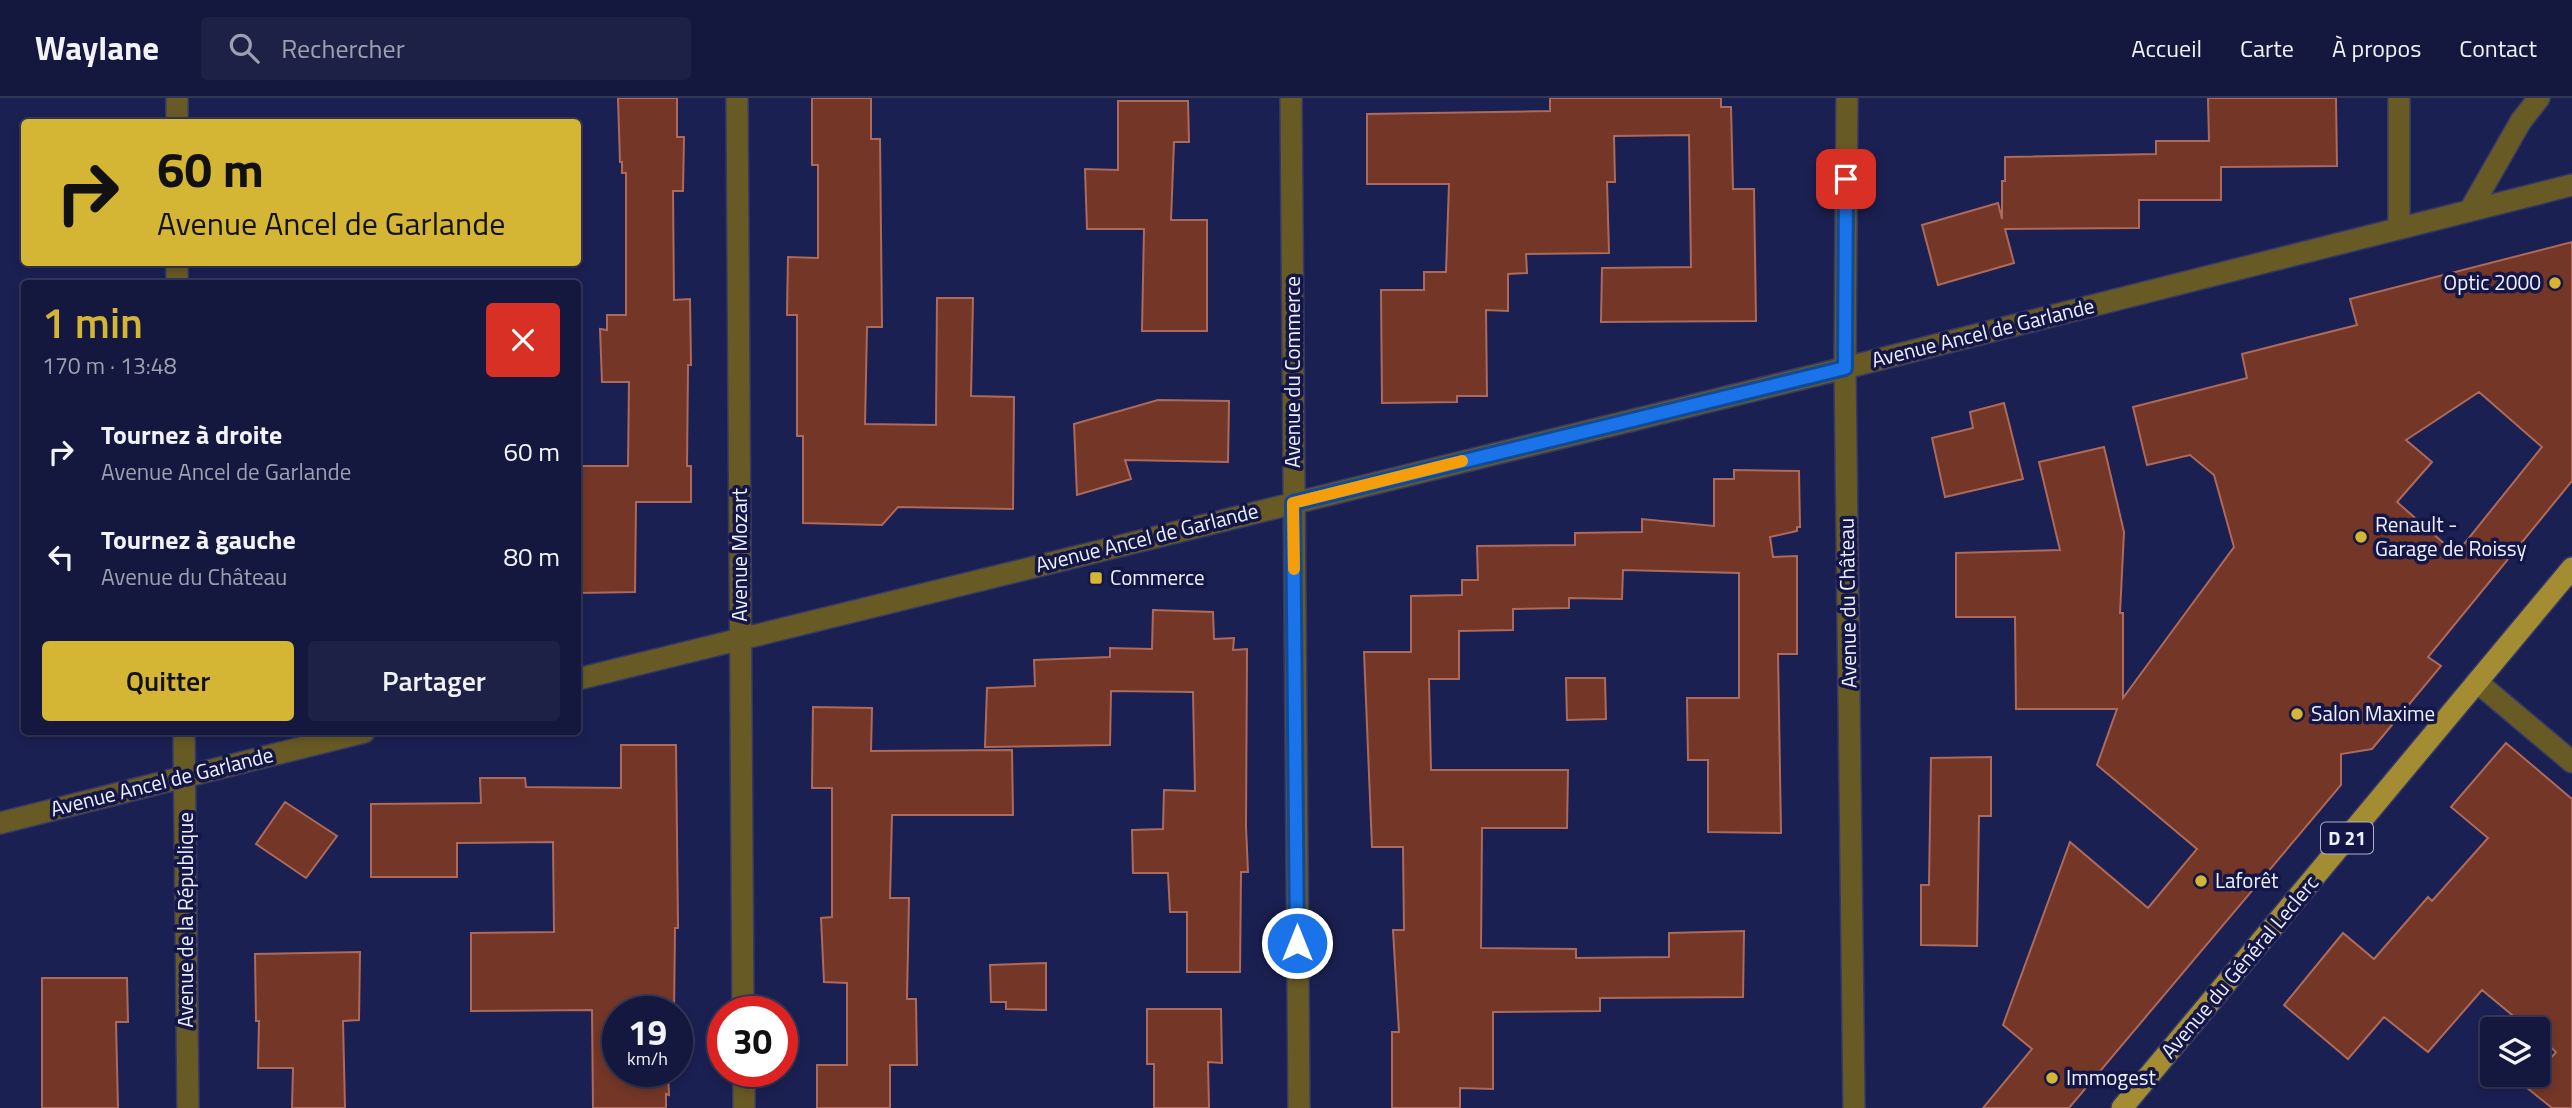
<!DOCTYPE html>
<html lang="fr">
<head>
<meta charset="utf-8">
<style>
	body { margin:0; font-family:"Titillium Web",sans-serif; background:#1d2145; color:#f1f3f6; height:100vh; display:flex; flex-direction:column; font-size:26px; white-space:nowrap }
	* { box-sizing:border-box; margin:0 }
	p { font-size:23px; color:#9da0b0 }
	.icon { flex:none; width:38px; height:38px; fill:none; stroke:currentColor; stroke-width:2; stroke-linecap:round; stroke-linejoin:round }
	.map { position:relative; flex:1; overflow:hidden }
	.sheet { position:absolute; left:21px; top:182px; width:560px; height:455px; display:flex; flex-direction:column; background:#14183e; border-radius:7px; box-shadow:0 4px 10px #0003,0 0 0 2px #333758 }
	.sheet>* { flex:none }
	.banner { position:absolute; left:21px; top:21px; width:560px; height:147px; border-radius:7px; box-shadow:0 4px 10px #0003,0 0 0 2px #333758; background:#d5b534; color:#111; overflow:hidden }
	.fabs { position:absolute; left:2480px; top:919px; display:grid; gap:14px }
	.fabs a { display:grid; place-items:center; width:70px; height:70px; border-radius:7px; background:#14183e; box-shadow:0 4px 10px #0003,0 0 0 2px #333758; font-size:35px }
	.speed { position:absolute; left:602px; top:898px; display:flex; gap:14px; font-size:35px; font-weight:700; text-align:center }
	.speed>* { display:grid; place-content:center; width:91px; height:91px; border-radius:50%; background:#14183e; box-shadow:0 4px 10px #0003,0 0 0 2px #333758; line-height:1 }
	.speed small { font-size:18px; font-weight:400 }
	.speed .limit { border:10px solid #d22; background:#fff; color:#111 }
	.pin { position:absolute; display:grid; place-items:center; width:60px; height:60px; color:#fff; margin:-30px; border-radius:14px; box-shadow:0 4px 10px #0006 }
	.me { position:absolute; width:77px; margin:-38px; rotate:0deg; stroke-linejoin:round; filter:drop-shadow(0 0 5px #0008) }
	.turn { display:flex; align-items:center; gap:24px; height:147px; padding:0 21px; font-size:32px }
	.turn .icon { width:91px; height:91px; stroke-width:2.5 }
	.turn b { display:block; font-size:49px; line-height:60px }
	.round { display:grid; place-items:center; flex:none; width:74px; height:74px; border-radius:7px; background:#1d2145 }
	.head { display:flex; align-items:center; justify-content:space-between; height:119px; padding:0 21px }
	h1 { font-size:42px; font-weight:600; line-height:52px; color:#d5b534 }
	.primary-button { display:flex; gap:14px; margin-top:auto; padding:14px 21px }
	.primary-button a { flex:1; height:80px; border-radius:7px; background:#d5b534; color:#111; font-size:28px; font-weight:600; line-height:80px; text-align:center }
	.primary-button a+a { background:#1d2145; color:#f1f3f6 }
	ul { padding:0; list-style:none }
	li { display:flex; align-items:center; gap:21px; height:105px; padding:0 21px }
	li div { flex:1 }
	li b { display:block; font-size:26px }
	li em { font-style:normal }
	header { display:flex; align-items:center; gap:42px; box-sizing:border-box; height:98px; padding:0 35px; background:#14183e; border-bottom:2px solid #333758 }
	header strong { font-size:33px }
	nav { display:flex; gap:38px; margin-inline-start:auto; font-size:24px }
	.search { width:490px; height:63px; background:#1d2145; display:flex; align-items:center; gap:18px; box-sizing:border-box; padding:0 24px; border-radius:7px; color:#9da0b0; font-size:26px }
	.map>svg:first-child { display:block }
	.building { fill:#733627; stroke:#ad6a5a; stroke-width:2; fill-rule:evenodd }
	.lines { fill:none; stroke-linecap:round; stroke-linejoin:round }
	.street-casing { stroke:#343967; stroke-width:24 }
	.primary-casing { stroke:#343967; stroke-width:24 }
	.street { stroke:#685a25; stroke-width:21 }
	.primary { stroke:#a38c32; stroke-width:21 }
	.route-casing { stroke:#114b97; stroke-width:18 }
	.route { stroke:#1a73e8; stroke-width:12 }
	.slow { stroke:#f59e0b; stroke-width:12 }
	.poi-dot { fill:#d5b534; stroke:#131647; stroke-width:2.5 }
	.labels { text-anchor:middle; stroke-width:7; stroke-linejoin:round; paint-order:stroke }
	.shield { fill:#131647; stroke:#acb0c8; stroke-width:2 }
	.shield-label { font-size:19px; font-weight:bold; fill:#eef2ff }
	.poi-label { font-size:21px; fill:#eef2ff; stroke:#131647; text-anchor:start }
	.street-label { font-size:21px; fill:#eef2ff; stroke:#131647 }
</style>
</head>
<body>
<header>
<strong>Waylane</strong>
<div class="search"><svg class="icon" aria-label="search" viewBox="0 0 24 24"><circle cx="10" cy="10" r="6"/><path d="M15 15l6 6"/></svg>Rechercher</div>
<nav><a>Accueil</a><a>Carte</a><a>À propos</a><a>Contact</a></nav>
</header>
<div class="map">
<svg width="2572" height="1010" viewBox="0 0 2572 1010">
	<rect width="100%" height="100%" fill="#1b2052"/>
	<path class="building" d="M 618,0 L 677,0 L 677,39 L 684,39 L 683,93 L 673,93 L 674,202 L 690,201 L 691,267 L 688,267 L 687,368 L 691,368 L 691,404 L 636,404 L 635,494 L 578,495 L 578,368 L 628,368 L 629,284 L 602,284 L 600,231 L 607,232 L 607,217 L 626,217 L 626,75 L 622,75 L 622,64 L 620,64 Z
		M 812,0 L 871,0 L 871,41 L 880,41 L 882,229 L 867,229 L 865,326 L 936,327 L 937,200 L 973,200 L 971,298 L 1014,299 L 1013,411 L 898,409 L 882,427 L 803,425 L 803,338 L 797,338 L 797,217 L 787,217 L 788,159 L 818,160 L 818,67 L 812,67 Z
		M 1550,0 L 1721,0 L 1721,9 L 1731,9 L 1733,91 L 1754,91 L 1756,223 L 1601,224 L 1602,170 L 1691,169 L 1689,37 L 1614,38 L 1615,84 L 1607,84 L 1609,155 L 1526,156 L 1527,175 L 1508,176 L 1508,213 L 1486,212 L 1487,298 L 1457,298 L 1457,304 L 1382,305 L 1381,192 L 1424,192 L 1424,174 L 1446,174 L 1449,86 L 1367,86 L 1367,16 L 1550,13 Z
		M 2208,0 L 2336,0 L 2337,68 L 2221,69 L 2221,102 L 2139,102 L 2139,130 L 2005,131 L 2014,165 L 1938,187 L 1922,127 L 1998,105 L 2002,121 L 2002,83 L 2005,83 L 2005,59 L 2156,56 L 2156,43 L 2209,43 Z
		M 1118,3 L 1188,3 L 1189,44 L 1174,44 L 1171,122 L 1207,122 L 1207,233 L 1142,233 L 1144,131 L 1087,131 L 1085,71 L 1118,72 Z
		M 2572,144 L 2572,383 L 2428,559 L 2441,568 L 2372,651 L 2341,656 L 2341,687 L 2069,1010 L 1983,1010 L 2032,951 L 2003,927 L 2070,744 L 2148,810 L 2197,751 L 2097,667 L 2117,611 L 2016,611 L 2015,519 L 1956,519 L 1956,455 L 2060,452 L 2039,364 L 2104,349 L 2124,434 L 2120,515 L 2123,515 L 2123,600 L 2234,449 L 2214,377 L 2190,357 L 2147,367 L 2133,309 L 2247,280 L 2242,256 L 2357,227 L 2350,201 ZM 2479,294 L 2542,349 L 2456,456 L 2397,404 L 2432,364 L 2406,342 Z
		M 1158,302 L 1229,303 L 1228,364 L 1125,362 L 1131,381 L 1077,397 L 1074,326 Z
		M 2004,305 L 2023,381 L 1945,399 L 1932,340 L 1973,330 L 1970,314 Z
		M 1734,372 L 1799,373 L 1800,429 L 1797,429 L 1797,433 L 1770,439 L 1773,459 L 1797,458 L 1797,556 L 1778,556 L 1781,735 L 1708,734 L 1708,662 L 1688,662 L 1687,600 L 1739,600 L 1739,475 L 1623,472 L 1622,501 L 1569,500 L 1569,510 L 1513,511 L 1513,532 L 1459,533 L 1459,581 L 1429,581 L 1431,672 L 1568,672 L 1567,730 L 1482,730 L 1481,850 L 1576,851 L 1576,860 L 1669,859 L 1669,835 L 1744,833 L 1743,899 L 1600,900 L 1600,913 L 1493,914 L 1493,991 L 1460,990 L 1460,1010 L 1392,1010 L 1392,934 L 1399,934 L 1393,832 L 1404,832 L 1403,749 L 1372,749 L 1364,554 L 1411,554 L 1411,498 L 1462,497 L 1462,482 L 1478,482 L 1477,448 L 1575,447 L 1575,435 L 1642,434 L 1642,421 L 1714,428 L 1714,381 L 1734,381 Z
		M 1153,512 L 1213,514 L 1214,541 L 1234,540 L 1233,552 L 1247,551 L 1246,729 L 1248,774 L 1241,774 L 1240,874 L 1187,874 L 1187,814 L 1170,814 L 1168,775 L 1133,775 L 1132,732 L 1163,731 L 1164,692 L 1195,693 L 1193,594 L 1111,593 L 1110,647 L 985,649 L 987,590 L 1035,588 L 1034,562 L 1110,559 L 1110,550 L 1152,551 Z
		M 1566,580 L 1605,580 L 1606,621 L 1567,622 Z
		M 813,609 L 872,610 L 871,653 L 1012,652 L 1013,717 L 892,717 L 890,800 L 909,800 L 907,901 L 916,901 L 917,967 L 890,967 L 890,1010 L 817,1010 L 817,967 L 847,967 L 847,885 L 824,884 L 821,820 L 832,819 L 832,690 L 812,690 Z
		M 2506,645 L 2572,701 L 2572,1010 L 2552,1010 L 2526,989 L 2556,954 L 2538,938 L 2538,931 L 2529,931 L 2482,892 L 2428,954 L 2384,919 L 2348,961 L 2284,907 L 2343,835 L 2374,861 L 2428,799 L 2432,803 L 2488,740 L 2451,709 Z
		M 621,647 L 676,647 L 678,830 L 675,830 L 674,914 L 618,914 L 618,973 L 668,973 L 669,997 L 666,996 L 666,1010 L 593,1010 L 592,912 L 471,913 L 471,835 L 554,834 L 553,744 L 457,745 L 457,779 L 371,779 L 371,706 L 481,705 L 480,680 L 525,680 L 526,689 L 621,690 Z
		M 1991,659 L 1991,718 L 1979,718 L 1977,848 L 1921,847 L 1921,787 L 1929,787 L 1931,660 Z
		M 285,704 L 337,738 L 306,780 L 256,746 Z
		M 360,854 L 359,922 L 343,923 L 345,1010 L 292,1010 L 293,970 L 258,970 L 259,923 L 256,923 L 255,856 Z
		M 1046,865 L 1046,912 L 1006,911 L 1006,904 L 991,904 L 990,867 Z
		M 42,880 L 127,880 L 128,924 L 116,924 L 118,1010 L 42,1010 Z
		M 1147,911 L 1221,911 L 1222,965 L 1208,964 L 1209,1010 L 1154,1010 L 1154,966 L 1147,966 Z"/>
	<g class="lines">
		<g class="street-casing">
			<path id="street" d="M 177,0 L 177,24
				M 737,0 L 743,914
				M 1291,0 L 1299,1010
				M 1847,0 L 1845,270 L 1854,1010
				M 2470,112 L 2521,23 L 2539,0
				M 2399,130 L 2399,0
				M 177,164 L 177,186
				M 578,581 L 1845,270 L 2572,87
				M 2477,584 L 2572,664
				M 184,634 L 188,1010
				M 0,725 L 364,634
				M 744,973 L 744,1010"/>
		</g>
		<g class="primary-casing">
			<path id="primary" d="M 2122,1010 L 2572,470"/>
		</g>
		<use href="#street" class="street"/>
		<use href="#primary" class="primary"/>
	</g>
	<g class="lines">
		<g class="route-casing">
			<path id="route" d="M 1297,845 L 1293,405 L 1845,270 L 1846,81"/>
		</g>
		<use href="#route" class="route"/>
		<path class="slow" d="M 1294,471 L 1293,405 L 1462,363"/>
	</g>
	<g class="poi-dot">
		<circle cx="2555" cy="185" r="7"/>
		<circle cx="2361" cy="439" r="7"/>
		<rect x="1089" y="473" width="14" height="14" rx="3.5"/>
		<circle cx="2297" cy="616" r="7"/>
		<circle cx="2201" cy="783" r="7"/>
		<circle cx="2052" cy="980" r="7"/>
	</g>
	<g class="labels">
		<rect class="shield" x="2321" y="724.5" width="52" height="31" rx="5"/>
		<g class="shield-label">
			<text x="2347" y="747">D 21</text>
		</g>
		<g class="poi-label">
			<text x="2541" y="192" text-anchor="end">Optic 2000</text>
			<text x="2375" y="434">Renault -<tspan x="2375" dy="24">Garage de Roissy</tspan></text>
			<text x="1110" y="487">Commerce</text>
			<text x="2311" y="623">Salon Maxime</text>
			<text x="2215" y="790">Laforêt</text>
			<text x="2066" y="987">Immogest</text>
		</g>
		<g class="street-label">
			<text transform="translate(1983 235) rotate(-14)" y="7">Avenue Ancel de Garlande</text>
			<text transform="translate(1293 274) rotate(-90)" y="7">Avenue du Commerce</text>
			<text transform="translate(1147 440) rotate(-14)" y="7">Avenue Ancel de Garlande</text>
			<text transform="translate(740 457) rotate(-90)" y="7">Avenue Mozart</text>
			<text transform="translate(1848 505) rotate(-91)" y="7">Avenue du Château</text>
			<text transform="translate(162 684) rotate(-14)" y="7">Avenue Ancel de Garlande</text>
			<text transform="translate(186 822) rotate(-90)" y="7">Avenue de la République</text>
			<text transform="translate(2240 869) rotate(-50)" y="7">Avenue du Général Leclerc</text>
		</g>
	</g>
</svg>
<div class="fabs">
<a><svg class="icon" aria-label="layers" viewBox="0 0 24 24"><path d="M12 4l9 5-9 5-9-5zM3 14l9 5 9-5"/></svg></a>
</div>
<div class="speed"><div>19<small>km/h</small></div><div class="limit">30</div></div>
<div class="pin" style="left:1846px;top:81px;background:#d93025"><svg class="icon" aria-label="arrive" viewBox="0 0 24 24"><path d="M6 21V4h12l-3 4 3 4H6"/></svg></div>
<svg class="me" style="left:1297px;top:845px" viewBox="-20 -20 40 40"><circle r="17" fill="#1a73e8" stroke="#fff" stroke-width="3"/><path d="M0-11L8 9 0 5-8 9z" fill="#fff"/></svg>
<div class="banner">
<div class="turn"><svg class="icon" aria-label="right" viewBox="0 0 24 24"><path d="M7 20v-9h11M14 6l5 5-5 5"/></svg><div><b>60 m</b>Avenue Ancel de Garlande</div></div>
</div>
<section class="sheet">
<div class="head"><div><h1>1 min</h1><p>170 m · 13:48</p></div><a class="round" style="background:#d93025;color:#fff"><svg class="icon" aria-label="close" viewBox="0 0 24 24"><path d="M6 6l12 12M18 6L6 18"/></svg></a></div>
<ul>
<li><svg class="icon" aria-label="right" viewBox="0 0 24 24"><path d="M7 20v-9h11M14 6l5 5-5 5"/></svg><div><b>Tournez à droite</b><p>Avenue Ancel de Garlande</p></div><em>60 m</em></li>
<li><svg class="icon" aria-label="left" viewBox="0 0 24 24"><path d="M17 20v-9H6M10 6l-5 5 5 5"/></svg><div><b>Tournez à gauche</b><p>Avenue du Château</p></div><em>80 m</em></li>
</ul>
<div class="primary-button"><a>Quitter</a><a>Partager</a></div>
</section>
</div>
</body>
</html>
